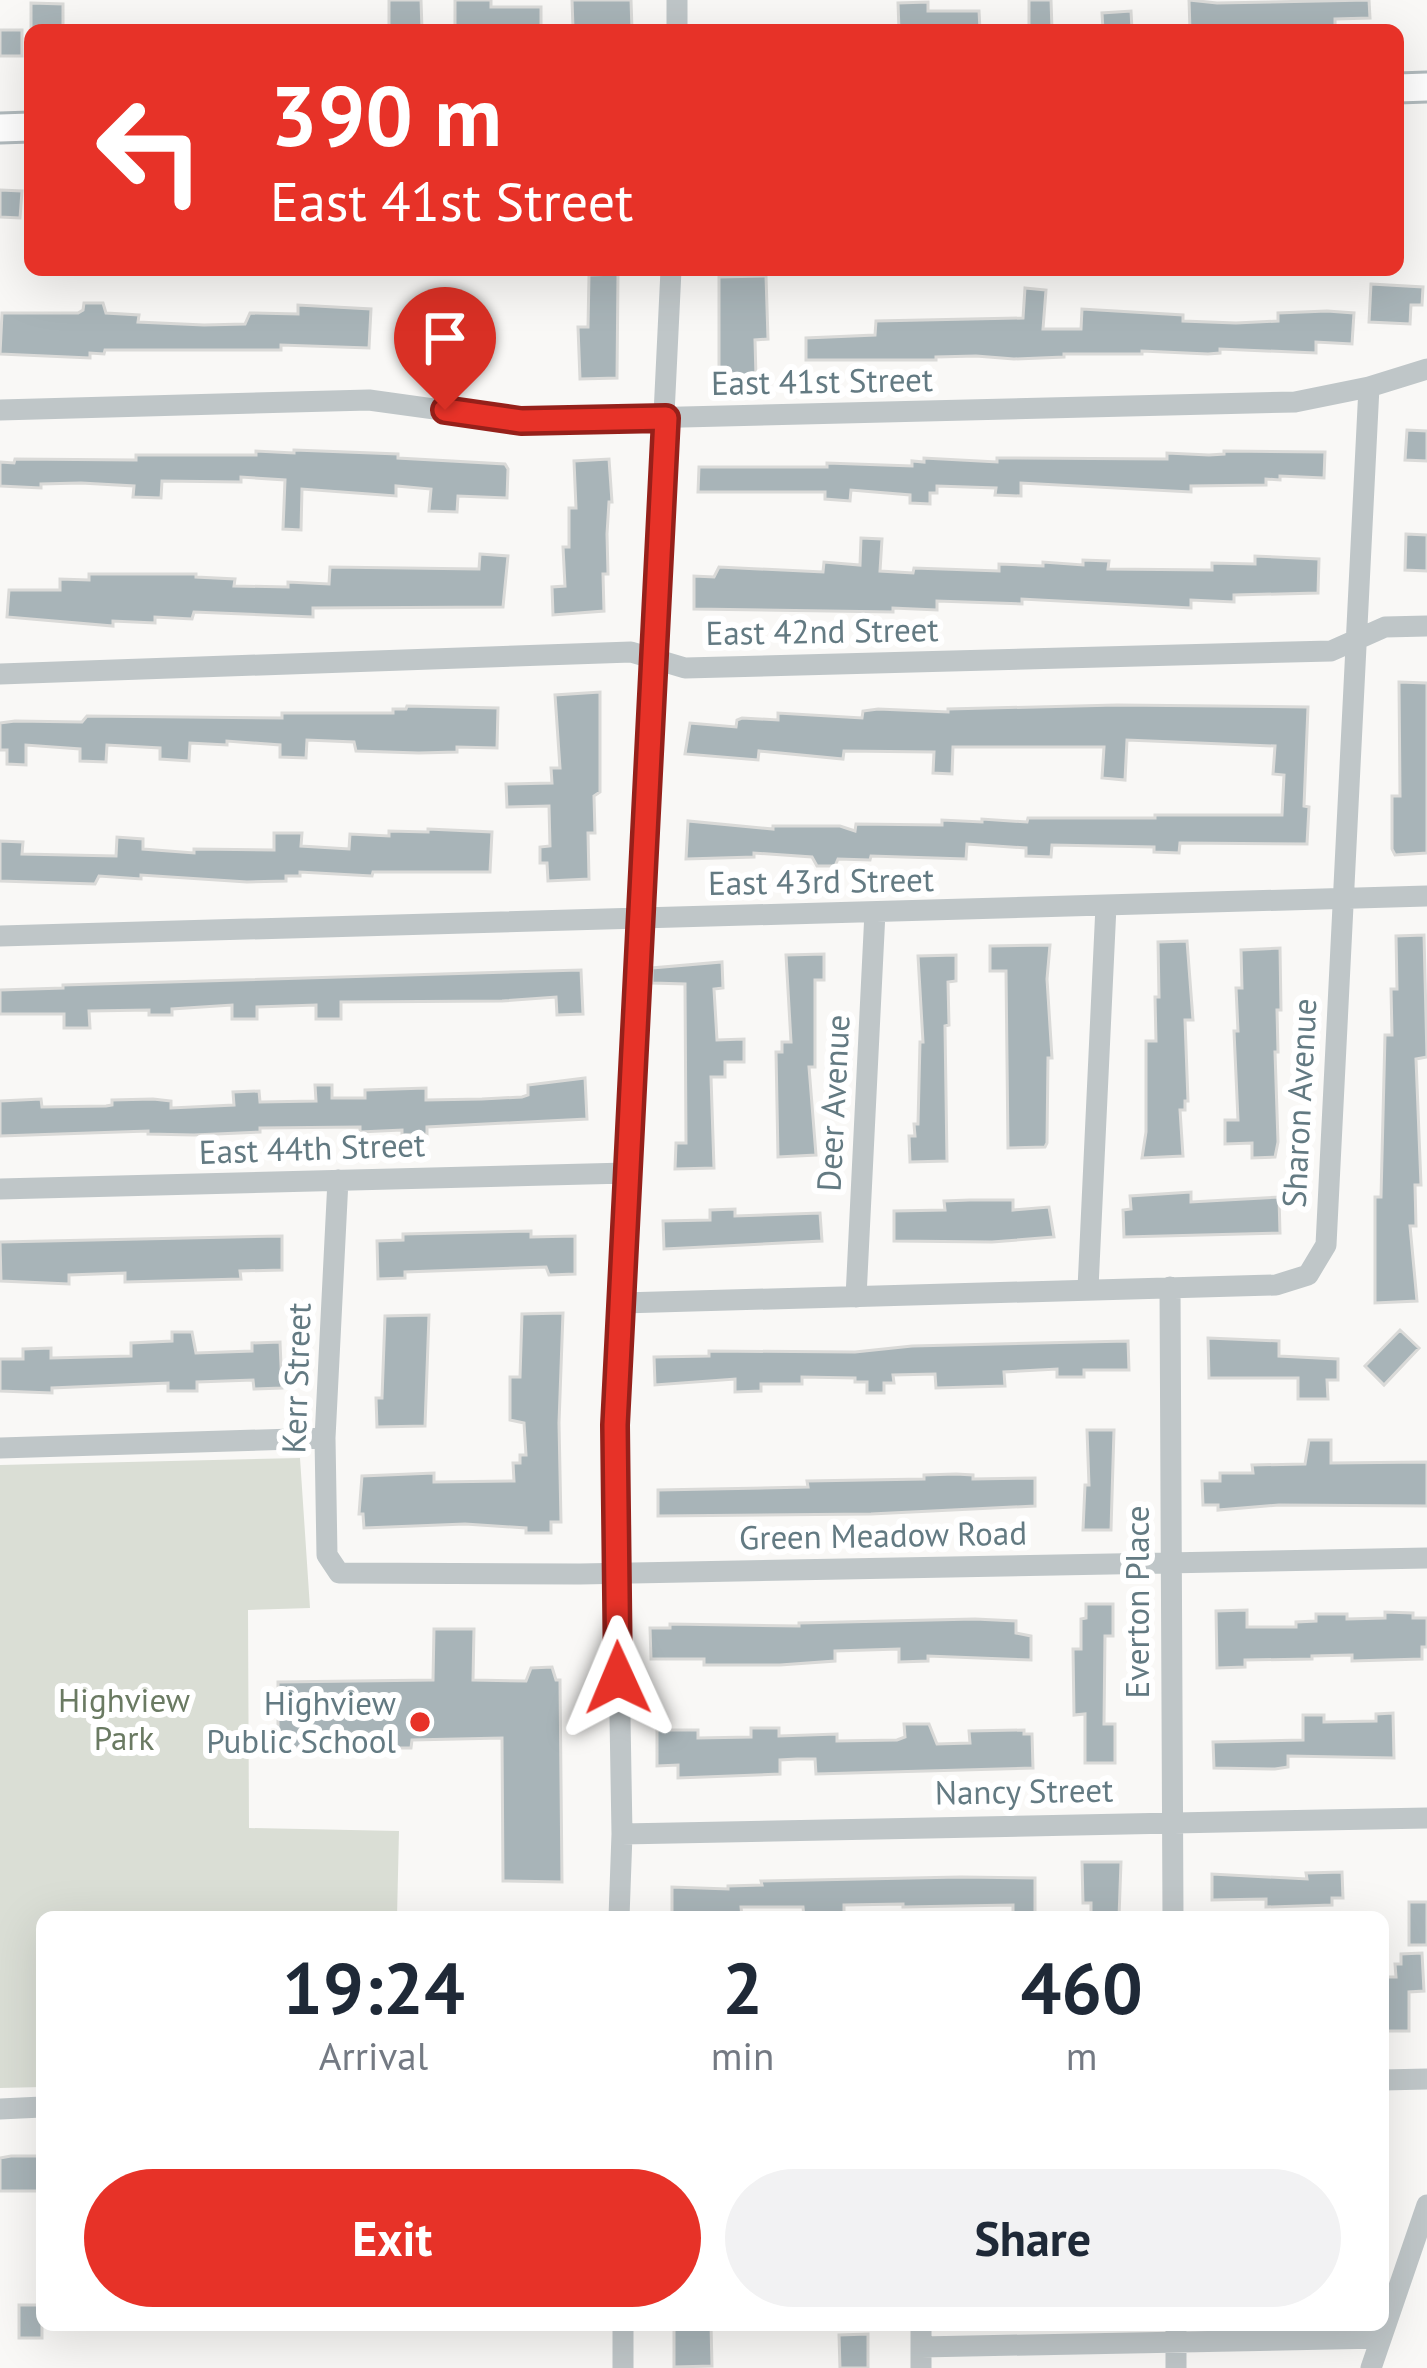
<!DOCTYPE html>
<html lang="en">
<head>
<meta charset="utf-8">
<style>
	body { margin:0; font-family:"PT Sans",sans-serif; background:#f2f2f3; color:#1f2937; height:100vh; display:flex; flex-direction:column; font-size:45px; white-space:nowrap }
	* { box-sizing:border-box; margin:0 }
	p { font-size:39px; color:#747a83 }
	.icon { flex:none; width:66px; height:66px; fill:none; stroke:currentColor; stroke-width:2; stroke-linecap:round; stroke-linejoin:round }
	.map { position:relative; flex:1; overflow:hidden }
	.sheet { position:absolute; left:36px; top:1911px; width:1353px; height:420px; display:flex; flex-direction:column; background:#fff; border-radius:18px; box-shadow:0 12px 48px #0002 }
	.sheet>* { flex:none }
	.top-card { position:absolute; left:24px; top:24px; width:1380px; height:252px; border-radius:18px; box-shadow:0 12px 48px #0002; background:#e73228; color:#fff; overflow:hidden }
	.pin { position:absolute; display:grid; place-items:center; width:102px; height:102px; color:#fff; margin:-123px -51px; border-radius:50% 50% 50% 0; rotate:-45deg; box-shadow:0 0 12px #0007 }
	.pin .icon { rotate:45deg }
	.me { position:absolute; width:132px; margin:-66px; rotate:359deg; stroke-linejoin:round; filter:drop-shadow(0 0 9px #0008) }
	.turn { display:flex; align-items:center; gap:42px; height:252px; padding:0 48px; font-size:54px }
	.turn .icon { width:156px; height:156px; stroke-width:2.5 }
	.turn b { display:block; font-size:84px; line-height:102px }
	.eta { display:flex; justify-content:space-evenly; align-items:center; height:204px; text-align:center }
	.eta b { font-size:72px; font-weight:800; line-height:84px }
	.cta { display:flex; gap:24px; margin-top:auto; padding:24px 48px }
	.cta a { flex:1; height:138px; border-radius:72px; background:#e73228; color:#fff; font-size:48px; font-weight:800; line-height:138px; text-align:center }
	.cta a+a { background:#f2f2f3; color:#1f2937 }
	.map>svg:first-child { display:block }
	.green { fill:#daded5 }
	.building { fill:#a8b4b8; stroke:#dadad8; stroke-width:3 }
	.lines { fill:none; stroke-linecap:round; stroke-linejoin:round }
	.secondary-casing { stroke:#b1babd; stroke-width:33 }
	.street { stroke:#bfc6c8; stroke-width:21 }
	.secondary { stroke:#fff; stroke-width:27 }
	.route-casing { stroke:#96201a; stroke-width:30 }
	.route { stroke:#e73228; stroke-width:21 }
	.poi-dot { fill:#e73228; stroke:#fff; stroke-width:4.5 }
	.labels { text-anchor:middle; stroke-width:12; stroke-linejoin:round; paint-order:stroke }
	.street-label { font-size:33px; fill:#637a82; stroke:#fff }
	.park-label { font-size:33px; fill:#6a7a62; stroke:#fff }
	.poi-label { font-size:33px; fill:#637a82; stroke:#fff; text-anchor:end }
</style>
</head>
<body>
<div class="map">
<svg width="1427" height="2368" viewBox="0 0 1427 2368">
	<rect width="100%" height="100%" fill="#f9f8f6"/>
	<path class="green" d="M 300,1458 L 310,1608 L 248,1610 L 249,1828 L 399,1831 L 397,1917 L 42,1917 L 42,2087 L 0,2088 L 0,1465 Z"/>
	<path class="building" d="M 389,0 L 421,0 L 422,30 L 389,30 Z
		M 455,0 L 491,0 L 491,7 L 541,7 L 541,30 L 455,30 Z
		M 572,0 L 631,0 L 632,30 L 573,27 Z
		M 1029,0 L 1051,0 L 1052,30 L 1029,30 Z
		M 1189,0 L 1217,3 L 1369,0 L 1370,18 L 1335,19 L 1335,30 L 1190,30 Z
		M 928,2 L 928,11 L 979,11 L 980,30 L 899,30 L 898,3 Z
		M 31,3 L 63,4 L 63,30 L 31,30 Z
		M 1131,11 L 1132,30 L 1103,30 L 1102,13 Z
		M 0,30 L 22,30 L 22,56 L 0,56 Z
		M 0,190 L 22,191 L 20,218 L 0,217 Z
		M 618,274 L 617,378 L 580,379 L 578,327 L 588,327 L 589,275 Z
		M 766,276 L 768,339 L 755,340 L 756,377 L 719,379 L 719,277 Z
		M 1371,284 L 1423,287 L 1422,305 L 1411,305 L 1410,324 L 1369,322 Z
		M 1025,288 L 1046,290 L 1043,329 L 1081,329 L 1082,309 L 1183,315 L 1183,321 L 1236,323 L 1278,321 L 1278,313 L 1327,311 L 1354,313 L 1352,344 L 1316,342 L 1316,353 L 1220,349 L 1220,353 L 1208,354 L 1142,351 L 1142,354 L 1064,354 L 1064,357 L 1014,359 L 976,356 L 936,357 L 936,360 L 806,360 L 806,338 L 875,335 L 876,321 L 1023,318 Z
		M 84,303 L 103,303 L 106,313 L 139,315 L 138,322 L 204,325 L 245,324 L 250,313 L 298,314 L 298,305 L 371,309 L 369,348 L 281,345 L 281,350 L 105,350 L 104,354 L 90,353 L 90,358 L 0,354 L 2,313 L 78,313 L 83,310 Z
		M 1407,430 L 1427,431 L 1427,461 L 1405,460 Z
		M 294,450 L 398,454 L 398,458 L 505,464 L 508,469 L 507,498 L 458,496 L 457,512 L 429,511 L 431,489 L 396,486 L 396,496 L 302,489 L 301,530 L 283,529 L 285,480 L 241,477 L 241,482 L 162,481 L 161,498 L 133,497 L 134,486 L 81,483 L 41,484 L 41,488 L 0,486 L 0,462 L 14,463 L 15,459 L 136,460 L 136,455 L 256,455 L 256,451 L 294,453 Z
		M 1224,451 L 1325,452 L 1324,478 L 1280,476 L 1280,480 L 1266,479 L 1266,485 L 1191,486 L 1191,492 L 1021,483 L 1021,496 L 995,495 L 996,488 L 937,486 L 937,493 L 930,493 L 930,504 L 910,503 L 910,495 L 851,490 L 850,501 L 825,499 L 825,492 L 698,492 L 699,467 L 827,467 L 827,463 L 912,466 L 912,461 L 924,462 L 924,458 L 997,462 L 997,458 L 1167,459 L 1167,453 L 1209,455 L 1224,454 Z
		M 609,459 L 612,502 L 609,502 L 607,534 L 608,574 L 603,574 L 604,611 L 553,615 L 552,587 L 565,586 L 563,547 L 569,547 L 569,508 L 576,508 L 574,461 Z
		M 1406,534 L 1427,535 L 1427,571 L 1405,570 Z
		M 861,538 L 882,539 L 880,571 L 913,573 L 914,568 L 999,571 L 999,564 L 1043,566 L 1043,562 L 1083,565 L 1083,560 L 1109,561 L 1108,569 L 1212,570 L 1212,563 L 1255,564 L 1255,556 L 1319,559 L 1318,593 L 1234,595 L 1234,602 L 1191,600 L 1191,608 L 1022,599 L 1022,604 L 937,601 L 937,610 L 893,608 L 893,612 L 694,609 L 694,576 L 714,577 L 719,567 L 823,572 L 824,562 L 860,565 Z
		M 480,554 L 508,556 L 503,607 L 313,608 L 313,617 L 194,612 L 192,619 L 155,617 L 155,623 L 113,621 L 113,626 L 7,617 L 9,590 L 60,590 L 60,579 L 89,580 L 89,574 L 196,574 L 196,577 L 235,579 L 234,586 L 288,587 L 288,582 L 329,584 L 330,567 L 479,569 Z
		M 1399,682 L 1427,683 L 1427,853 L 1395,855 L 1392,849 L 1392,796 L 1400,796 Z
		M 600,692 L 600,792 L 594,796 L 595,833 L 588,833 L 589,879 L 548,881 L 547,863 L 540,863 L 540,847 L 550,846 L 549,806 L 507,807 L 506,784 L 552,783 L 551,768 L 560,768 L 555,695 Z
		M 1117,705 L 1308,707 L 1304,806 L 1309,807 L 1307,844 L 1180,843 L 1179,853 L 1154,852 L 1154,847 L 1052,845 L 1051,857 L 1026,856 L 1026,848 L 967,844 L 966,859 L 871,856 L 870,860 L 838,859 L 835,866 L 817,866 L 812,857 L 754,853 L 754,857 L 686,859 L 688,821 L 773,829 L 773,826 L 840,826 L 855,831 L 856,824 L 942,825 L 942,820 L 982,822 L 982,819 L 1027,822 L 1028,818 L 1155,818 L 1155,815 L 1282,815 L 1284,775 L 1273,774 L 1275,746 L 1127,740 L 1125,780 L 1102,778 L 1104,747 L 953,747 L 952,774 L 933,773 L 934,752 L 844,751 L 843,759 L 759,751 L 758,760 L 685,754 L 690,723 L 736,727 L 737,720 L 742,718 L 778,720 L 778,713 L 862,718 L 863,711 L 878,709 L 948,712 L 948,709 Z
		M 407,706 L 498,708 L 497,748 L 457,747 L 457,752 L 419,753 L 356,751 L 354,742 L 307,740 L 306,758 L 280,757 L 280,745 L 227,741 L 227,745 L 190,743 L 189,761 L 160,759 L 160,748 L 107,745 L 106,762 L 80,761 L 80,749 L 26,745 L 26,765 L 7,764 L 7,750 L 0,750 L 0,723 L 15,721 L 82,722 L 87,716 L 282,718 L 282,713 L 393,713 L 393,709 L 406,709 Z
		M 428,829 L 492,832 L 490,872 L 373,872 L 372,876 L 300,872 L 300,876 L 286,876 L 286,881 L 247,882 L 141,875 L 141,879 L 99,876 L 95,884 L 0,881 L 0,841 L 23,842 L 22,854 L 116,856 L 117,837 L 143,839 L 143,849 L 194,853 L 194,849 L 274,850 L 274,833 L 302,833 L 301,846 L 349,849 L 350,834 L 389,836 L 389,831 L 428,832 Z
		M 1424,935 L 1427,1057 L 1416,1059 L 1421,1185 L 1415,1185 L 1416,1226 L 1410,1226 L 1417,1301 L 1375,1303 L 1375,1197 L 1381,1197 L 1385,1035 L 1392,1035 L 1391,989 L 1397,989 L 1396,936 Z
		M 1187,941 L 1193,1020 L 1185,1020 L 1188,1101 L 1185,1101 L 1185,1110 L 1180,1110 L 1183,1156 L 1142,1158 L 1146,1132 L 1146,1041 L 1156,1041 L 1155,997 L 1159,997 L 1158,942 Z
		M 1050,945 L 1047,979 L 1052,1058 L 1048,1058 L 1047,1143 L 1045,1147 L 1008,1148 L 1006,971 L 990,971 L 990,946 Z
		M 1280,948 L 1281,1010 L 1277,1010 L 1278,1052 L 1275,1052 L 1278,1142 L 1275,1157 L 1252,1158 L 1252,1143 L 1225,1144 L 1225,1120 L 1238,1120 L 1234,1031 L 1238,1031 L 1236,988 L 1242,988 L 1241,950 Z
		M 824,954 L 824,980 L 815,980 L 815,1067 L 809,1067 L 816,1155 L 778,1157 L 776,1052 L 782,1052 L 782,1042 L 791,1042 L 786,955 Z
		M 956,955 L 956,981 L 948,982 L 949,1025 L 945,1026 L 947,1161 L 910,1162 L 909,1136 L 915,1136 L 914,1124 L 918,1124 L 920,1042 L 923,1042 L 918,956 Z
		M 722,962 L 723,988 L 714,989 L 717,1040 L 744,1039 L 744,1062 L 725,1062 L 725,1077 L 711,1077 L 714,1168 L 675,1169 L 676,1143 L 686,1143 L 685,984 L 652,983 L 652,968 Z
		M 581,970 L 583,1014 L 557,1015 L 556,997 L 502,1001 L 341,1002 L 341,1019 L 316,1019 L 316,1005 L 257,1007 L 257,1019 L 232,1019 L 232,1005 L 172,1009 L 172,1015 L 149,1015 L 149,1010 L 89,1011 L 90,1028 L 64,1028 L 64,1014 L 0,1014 L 0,990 L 63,988 L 63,985 Z
		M 585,1078 L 587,1119 L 427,1127 L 427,1134 L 402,1135 L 402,1130 L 360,1132 L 360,1127 L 260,1128 L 260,1132 L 194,1135 L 148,1134 L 148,1131 L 0,1136 L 0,1101 L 41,1099 L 42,1107 L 106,1106 L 112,1105 L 112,1100 L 153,1099 L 171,1101 L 171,1108 L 234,1105 L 233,1092 L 259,1091 L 260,1102 L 316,1101 L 315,1085 L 332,1085 L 332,1098 L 365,1098 L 365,1090 L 426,1088 L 426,1100 L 482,1099 L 522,1097 L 528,1095 L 528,1085 Z
		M 1191,1192 L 1191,1202 L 1279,1197 L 1280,1233 L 1124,1237 L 1123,1210 L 1131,1209 L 1130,1196 Z
		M 970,1200 L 1013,1200 L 1013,1210 L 1049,1207 L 1054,1237 L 992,1242 L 894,1241 L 894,1211 L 945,1210 L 944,1201 Z
		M 735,1209 L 735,1216 L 820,1213 L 822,1241 L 664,1249 L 663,1221 L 710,1220 L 710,1210 Z
		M 531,1231 L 531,1237 L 575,1236 L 575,1274 L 549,1275 L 546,1267 L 405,1272 L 405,1278 L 378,1279 L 377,1241 L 403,1240 L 403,1234 Z
		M 282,1236 L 282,1270 L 240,1271 L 241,1279 L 125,1282 L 125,1273 L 69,1275 L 69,1284 L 1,1281 L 0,1242 Z
		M 563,1313 L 559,1423 L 561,1522 L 551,1522 L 551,1533 L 526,1533 L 526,1528 L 465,1524 L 364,1528 L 363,1514 L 359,1514 L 362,1476 L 434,1473 L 434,1482 L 514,1481 L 513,1463 L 520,1463 L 520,1455 L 526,1455 L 524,1423 L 510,1420 L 510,1377 L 520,1377 L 522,1314 Z
		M 429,1315 L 425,1426 L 377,1427 L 376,1398 L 382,1398 L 385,1316 Z
		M 1400,1330 L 1419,1348 L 1384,1385 L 1365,1366 Z
		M 172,1332 L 192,1332 L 196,1353 L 252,1351 L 252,1343 L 280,1342 L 282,1388 L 254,1389 L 253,1380 L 197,1382 L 197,1391 L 168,1391 L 168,1383 L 52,1388 L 52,1393 L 0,1391 L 0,1359 L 23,1359 L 23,1349 L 51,1348 L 51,1358 L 131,1356 L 131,1343 L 172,1341 Z
		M 1208,1338 L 1279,1341 L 1279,1356 L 1338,1359 L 1338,1380 L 1327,1380 L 1328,1399 L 1298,1399 L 1298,1378 L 1209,1378 Z
		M 1128,1341 L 1129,1370 L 1084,1370 L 1084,1377 L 1057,1377 L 1057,1369 L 1004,1372 L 1005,1386 L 936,1388 L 935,1374 L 893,1375 L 894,1383 L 884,1383 L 884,1393 L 867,1393 L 867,1382 L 855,1382 L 855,1378 L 802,1377 L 802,1384 L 761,1384 L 761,1391 L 735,1392 L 735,1379 L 655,1385 L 654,1357 L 709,1356 L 709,1351 L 855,1352 L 912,1346 Z
		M 1087,1430 L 1114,1430 L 1111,1530 L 1083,1530 L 1085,1485 L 1089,1485 Z
		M 1309,1440 L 1331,1440 L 1331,1463 L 1427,1462 L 1427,1506 L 1279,1505 L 1218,1510 L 1218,1505 L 1203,1505 L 1202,1481 L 1220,1481 L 1220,1473 L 1253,1473 L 1252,1465 L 1305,1464 Z
		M 956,1474 L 973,1475 L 973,1479 L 1035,1478 L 1035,1506 L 871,1514 L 658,1516 L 658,1490 L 808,1487 L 807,1481 L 924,1479 L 924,1475 Z
		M 1086,1604 L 1113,1604 L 1113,1636 L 1105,1636 L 1104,1724 L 1115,1724 L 1115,1763 L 1085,1763 L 1085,1714 L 1074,1715 L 1073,1649 L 1081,1649 L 1081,1619 L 1086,1618 Z
		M 1247,1610 L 1247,1627 L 1296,1627 L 1296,1622 L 1316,1621 L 1316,1614 L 1347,1614 L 1347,1619 L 1385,1618 L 1385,1612 L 1413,1613 L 1413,1618 L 1427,1618 L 1427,1647 L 1422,1647 L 1422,1659 L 1352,1661 L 1352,1655 L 1312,1656 L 1312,1659 L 1245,1660 L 1245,1667 L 1217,1668 L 1216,1611 Z
		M 975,1619 L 1016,1621 L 1016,1633 L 1031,1636 L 1031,1660 L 928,1656 L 928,1661 L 899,1662 L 899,1649 L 835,1651 L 835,1661 L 780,1665 L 704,1665 L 704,1659 L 651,1659 L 650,1628 L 670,1628 L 670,1624 L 799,1626 L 799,1623 Z
		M 434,1629 L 474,1629 L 473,1680 L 526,1681 L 531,1668 L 552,1667 L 556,1680 L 560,1680 L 562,1882 L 503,1881 L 502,1738 L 412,1740 L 411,1748 L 278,1748 L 278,1682 L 433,1680 Z
		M 1393,1713 L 1394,1758 L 1288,1756 L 1288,1767 L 1275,1769 L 1214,1768 L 1213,1742 L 1303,1740 L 1303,1715 L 1324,1715 L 1324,1722 L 1376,1721 L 1376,1714 Z
		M 904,1724 L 929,1724 L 937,1744 L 970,1743 L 969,1731 L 1024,1730 L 1024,1734 L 1032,1734 L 1033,1768 L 816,1774 L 815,1759 L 797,1759 L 780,1760 L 780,1774 L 678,1778 L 678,1765 L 657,1766 L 657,1730 L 698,1730 L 698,1738 L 751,1737 L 751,1728 L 779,1728 L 779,1736 L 837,1734 L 837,1741 L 897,1740 L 905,1737 Z
		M 1082,1862 L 1121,1862 L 1119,1917 L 1091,1917 L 1091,1903 L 1083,1903 Z
		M 1342,1872 L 1343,1898 L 1332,1898 L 1332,1905 L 1266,1907 L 1266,1899 L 1212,1900 L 1212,1874 L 1307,1879 L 1306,1873 Z
		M 961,1877 L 1035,1878 L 1035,1917 L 1013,1917 L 1013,1905 L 903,1907 L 903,1904 L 844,1905 L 844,1917 L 804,1917 L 803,1907 L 741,1907 L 742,1917 L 672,1917 L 672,1887 L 728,1889 L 728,1886 L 762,1885 L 761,1881 Z
		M 1409,1902 L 1427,1902 L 1427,1945 L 1409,1945 Z
		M 1422,1953 L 1424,1991 L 1409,1992 L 1409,2031 L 1383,2031 L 1385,1977 L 1396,1977 L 1395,1964 L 1401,1964 L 1401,1954 Z
		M 11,2156 L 42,2156 L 39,2191 L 0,2191 L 0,2158 Z
		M 19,2305 L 42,2305 L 42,2338 L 19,2338 Z
		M 674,2325 L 711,2325 L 712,2366 L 674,2367 Z
		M 868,2334 L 868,2368 L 840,2368 L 839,2335 Z"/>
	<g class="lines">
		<g class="secondary-casing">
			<path id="secondary" d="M 1398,88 L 1427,87
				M 0,128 L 30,127"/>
		</g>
		<path class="street" d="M 677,30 L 677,0
			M 0,410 L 369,400 L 521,421 L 1295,402 L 1369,387 L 1427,369
			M 0,674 L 631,652 L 685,668 L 1331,651 L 1385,627 L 1427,626
			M 0,936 L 1427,896
			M 338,1180 L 325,1438 L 327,1555 L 339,1573 L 580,1574 L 1427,1558
			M 0,1189 L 627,1173
			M 1170,1287 L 1173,1917
			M 1088,1288 L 1106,906
			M 856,1297 L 875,912
			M 622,1303 L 1276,1285 L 1308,1275 L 1326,1245 L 1369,387
			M 0,1448 L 325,1438
			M 622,1834 L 1427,1818
			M 619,1917 L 622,1834 L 615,1425 L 671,270
			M 1383,2080 L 1427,2079
			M 0,2109 L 42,2107
			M 623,2325 L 623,2368
			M 921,2325 L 921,2368
			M 1176,2325 L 1176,2368
			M 921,2347 L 1381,2338
			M 1371,2368 L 1427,2205"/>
		<use href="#secondary" class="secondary"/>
	</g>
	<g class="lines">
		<g class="route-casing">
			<path id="route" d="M 445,410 L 521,421 L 666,418 L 615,1425 L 618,1678"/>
		</g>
		<use href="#route" class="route"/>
	</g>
	<circle class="poi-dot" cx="420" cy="1722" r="12"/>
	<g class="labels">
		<g class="street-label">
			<text transform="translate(822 381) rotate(-1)" y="12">East 41st Street</text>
			<text transform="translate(822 631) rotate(-1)" y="12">East 42nd Street</text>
			<text transform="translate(821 881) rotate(-1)" y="12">East 43rd Street</text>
			<text transform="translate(833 1103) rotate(-87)" y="12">Deer Avenue</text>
			<text transform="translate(1299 1103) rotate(-87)" y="12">Sharon Avenue</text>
			<text transform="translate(312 1148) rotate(-2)" y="12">East 44th Street</text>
			<text transform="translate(296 1378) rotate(-88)" y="12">Kerr Street</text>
			<text transform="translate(883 1535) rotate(-1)" y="12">Green Meadow Road</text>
			<text transform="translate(1137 1602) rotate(-90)" y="12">Everton Place</text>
			<text transform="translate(1024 1791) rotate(-1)" y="12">Nancy Street</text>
		</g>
		<g class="park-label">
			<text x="124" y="1712">Highview<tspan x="124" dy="38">Park</tspan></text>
		</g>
		<g class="poi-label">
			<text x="396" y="1715">Highview<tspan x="396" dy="38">Public School</tspan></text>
		</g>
	</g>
</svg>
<div class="pin" style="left:445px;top:410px;background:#d93025"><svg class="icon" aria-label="arrive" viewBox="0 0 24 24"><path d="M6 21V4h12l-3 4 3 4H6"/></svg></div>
<svg class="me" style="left:618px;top:1678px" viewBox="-20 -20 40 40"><path d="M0-17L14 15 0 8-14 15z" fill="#e73228" stroke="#fff" stroke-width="4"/></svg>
<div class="top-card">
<div class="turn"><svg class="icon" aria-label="left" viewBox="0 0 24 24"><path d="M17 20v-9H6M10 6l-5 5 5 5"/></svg><div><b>390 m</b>East 41st Street</div></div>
</div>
<section class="sheet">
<div class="eta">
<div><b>19:24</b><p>Arrival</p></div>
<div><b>2</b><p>min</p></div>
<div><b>460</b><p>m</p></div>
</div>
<div class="cta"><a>Exit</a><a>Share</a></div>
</section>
</div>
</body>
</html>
